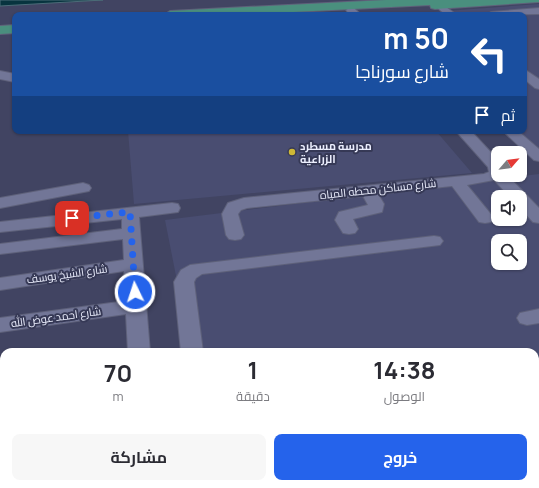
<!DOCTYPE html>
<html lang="ar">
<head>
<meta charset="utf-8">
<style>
	body { margin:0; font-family:Manrope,Cairo,sans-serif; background:#f7f7f7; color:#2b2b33; direction:rtl; height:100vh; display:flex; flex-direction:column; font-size:15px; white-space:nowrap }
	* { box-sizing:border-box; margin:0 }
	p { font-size:13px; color:#7c7c81 }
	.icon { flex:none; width:22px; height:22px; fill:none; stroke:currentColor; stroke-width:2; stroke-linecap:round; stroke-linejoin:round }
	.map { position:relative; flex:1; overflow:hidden; direction:ltr }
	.details { position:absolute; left:0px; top:348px; width:539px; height:140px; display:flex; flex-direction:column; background:#fff; border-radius:12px 12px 0 0; box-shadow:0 1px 3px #0004; direction:rtl }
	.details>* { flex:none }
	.hud { position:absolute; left:12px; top:12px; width:515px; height:122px; border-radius:8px; box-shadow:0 1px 3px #0004; direction:rtl; background:#1a4fa0; color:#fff; overflow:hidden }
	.needle { width:26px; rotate:62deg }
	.fabs { position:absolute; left:491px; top:146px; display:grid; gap:8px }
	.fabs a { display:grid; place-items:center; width:36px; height:36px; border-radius:8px; background:#fff; box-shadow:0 1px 3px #0004; font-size:20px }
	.pin { position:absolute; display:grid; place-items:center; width:34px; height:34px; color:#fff; margin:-17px; border-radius:8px; box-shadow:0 2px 6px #0006 }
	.me { position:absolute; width:44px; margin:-22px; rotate:356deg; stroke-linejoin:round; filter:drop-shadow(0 0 3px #0008) }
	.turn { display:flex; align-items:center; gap:14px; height:84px; padding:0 12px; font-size:18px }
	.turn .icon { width:52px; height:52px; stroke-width:2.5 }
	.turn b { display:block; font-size:28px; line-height:34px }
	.then { display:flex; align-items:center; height:38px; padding:0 12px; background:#0003; gap:8px; font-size:15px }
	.eta { display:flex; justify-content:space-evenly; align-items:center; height:68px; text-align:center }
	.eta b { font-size:24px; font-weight:700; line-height:28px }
	.cta { display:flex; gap:8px; margin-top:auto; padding:8px 12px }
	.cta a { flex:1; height:46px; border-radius:8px; background:#2563eb; color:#fff; font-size:16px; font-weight:700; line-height:46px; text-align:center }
	.cta a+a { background:#f7f7f7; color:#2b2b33 }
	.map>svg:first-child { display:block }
	.built { fill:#494d71; fill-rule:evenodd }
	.water { fill:#07343f; stroke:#4c6c78 }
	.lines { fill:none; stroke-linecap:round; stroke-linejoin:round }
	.minor-casing { stroke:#5e617a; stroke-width:2 }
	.major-casing { stroke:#5e617a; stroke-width:2 }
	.minor { fill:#727697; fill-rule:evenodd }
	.major { fill:#4a8f7e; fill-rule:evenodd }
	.route { stroke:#2563eb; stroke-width:7; stroke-dasharray:0 12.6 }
	.poi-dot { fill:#ceb837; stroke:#363956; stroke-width:1.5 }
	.labels { text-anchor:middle; stroke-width:4; stroke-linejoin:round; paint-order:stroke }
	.poi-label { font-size:11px; font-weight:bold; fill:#eceffe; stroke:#363956; text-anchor:start }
	.street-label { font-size:11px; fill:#eceffe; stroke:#363956 }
</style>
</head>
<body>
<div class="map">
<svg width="539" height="488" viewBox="0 0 539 488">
	<rect width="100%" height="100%" fill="#414462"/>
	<path class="built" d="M 539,4 L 539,161 L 505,131 L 524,131 L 524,15 L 393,15 Z
		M 128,131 L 436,131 L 472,173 L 134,204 Z
		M 539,174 L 539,488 L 218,488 L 217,484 L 535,484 L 535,352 L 191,352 L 165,220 ZM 498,197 L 520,197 L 520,219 L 498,219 ZM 498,241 L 520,241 L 520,263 L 498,263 Z"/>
	<path class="water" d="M 0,0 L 103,0 L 0,6 Z"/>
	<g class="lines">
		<g class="minor-casing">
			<path id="minor" d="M 439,2 L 457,15 L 446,15 L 434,5 Z
				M 351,7 L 354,8 L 361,15 L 350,15 L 346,10 Z
				M 539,8 L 539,14 L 486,15 L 491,12 Z
				M 524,69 L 539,79 L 539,89 L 535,88 L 524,79 Z
				M 0,71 L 15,74 L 15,82 L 0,79 Z
				M 456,131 L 471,131 L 498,160 L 498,175 L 507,175 L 539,208 L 539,223 L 533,222 L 520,208 L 520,197 L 510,197 L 494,180 L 467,185 L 494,218 L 491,222 L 485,223 L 479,222 L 452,186 L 378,194 L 384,204 L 382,212 L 353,219 L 358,229 L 355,233 L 349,234 L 343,233 L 335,220 L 339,212 L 368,205 L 363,196 L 247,208 L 241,210 L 238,214 L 244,235 L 241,239 L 235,240 L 229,239 L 226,235 L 222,214 L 228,203 L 244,198 L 484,174 L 489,172 L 488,167 Z
				M 503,131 L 518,131 L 539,149 L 539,161 L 534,160 Z
				M 83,183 L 89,185 L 91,188 L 89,191 L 0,208 L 0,198 Z
				M 172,203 L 178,204 L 180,208 L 178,212 L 139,217 L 150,352 L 128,352 L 126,314 L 0,332 L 0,318 L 126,301 L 124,271 L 0,290 L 0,278 L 124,260 L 123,239 L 0,254 L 0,244 L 122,229 L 122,219 L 0,232 L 0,222 Z
				M 434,236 L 440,237 L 443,241 L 440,245 L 202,274 L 196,278 L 194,282 L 203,352 L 181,352 L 174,282 L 181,270 L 190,265 Z
				M 539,309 L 539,323 L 527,325 L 520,323 L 517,318 L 520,313 Z
				M 4,365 L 4,381 L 0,382 L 0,366 Z
				M 0,423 L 4,423 L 4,443 L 0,443 Z
				M 152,484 L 193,484 L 191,488 L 150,488 Z
				M 195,484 L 221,484 L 221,488 L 195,488 Z"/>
		</g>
		<g class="major-casing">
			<path id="major" d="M 386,0 L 539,0 L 539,2 L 435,9 L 431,8 L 430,5 L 237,15 L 164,15 L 170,11 Z
				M 15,25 L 15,33 L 0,34 L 0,26 Z"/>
		</g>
		<use href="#minor" class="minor"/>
		<use href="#major" class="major"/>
	</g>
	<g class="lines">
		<path class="route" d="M 72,218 L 130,212 L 135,292"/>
	</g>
	<circle class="poi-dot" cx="292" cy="152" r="4"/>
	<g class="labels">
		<g class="poi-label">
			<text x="300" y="150">مدرسة مسطرد<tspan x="300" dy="13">الزراعية</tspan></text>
		</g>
		<g class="street-label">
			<text transform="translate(378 189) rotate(-6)" y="4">شارع مساكن محطه المياه</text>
			<text transform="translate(67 274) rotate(-8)" y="4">شارع الشيخ يوسف</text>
			<text transform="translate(56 317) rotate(-8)" y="4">شارع احمد عوض الله</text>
		</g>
	</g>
</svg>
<div class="fabs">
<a><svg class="needle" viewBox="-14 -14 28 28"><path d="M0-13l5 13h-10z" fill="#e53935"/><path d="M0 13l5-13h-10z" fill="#7c7c81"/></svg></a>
<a><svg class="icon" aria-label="sound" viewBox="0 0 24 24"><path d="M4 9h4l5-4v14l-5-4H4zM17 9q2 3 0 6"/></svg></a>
<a><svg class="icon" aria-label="search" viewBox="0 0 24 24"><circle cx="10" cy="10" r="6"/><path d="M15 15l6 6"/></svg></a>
</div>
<div class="pin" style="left:72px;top:218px;background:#d93025"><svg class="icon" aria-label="arrive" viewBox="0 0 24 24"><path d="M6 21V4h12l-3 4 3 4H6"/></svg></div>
<svg class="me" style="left:135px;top:292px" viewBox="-20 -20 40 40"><circle r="17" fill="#2563eb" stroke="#fff" stroke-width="3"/><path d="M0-11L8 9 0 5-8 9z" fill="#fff"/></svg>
<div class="hud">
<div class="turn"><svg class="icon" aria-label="left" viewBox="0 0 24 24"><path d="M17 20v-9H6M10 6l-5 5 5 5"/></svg><div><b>50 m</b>شارع سورناجا</div></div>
<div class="then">ثم<svg class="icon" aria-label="arrive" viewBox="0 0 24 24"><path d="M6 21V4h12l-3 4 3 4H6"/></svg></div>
</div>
<section class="details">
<div class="eta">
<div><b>14:38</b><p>الوصول</p></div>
<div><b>1</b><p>دقيقة</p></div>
<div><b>70</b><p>m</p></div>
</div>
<div class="cta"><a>خروج</a><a>مشاركة</a></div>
</section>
</div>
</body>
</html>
